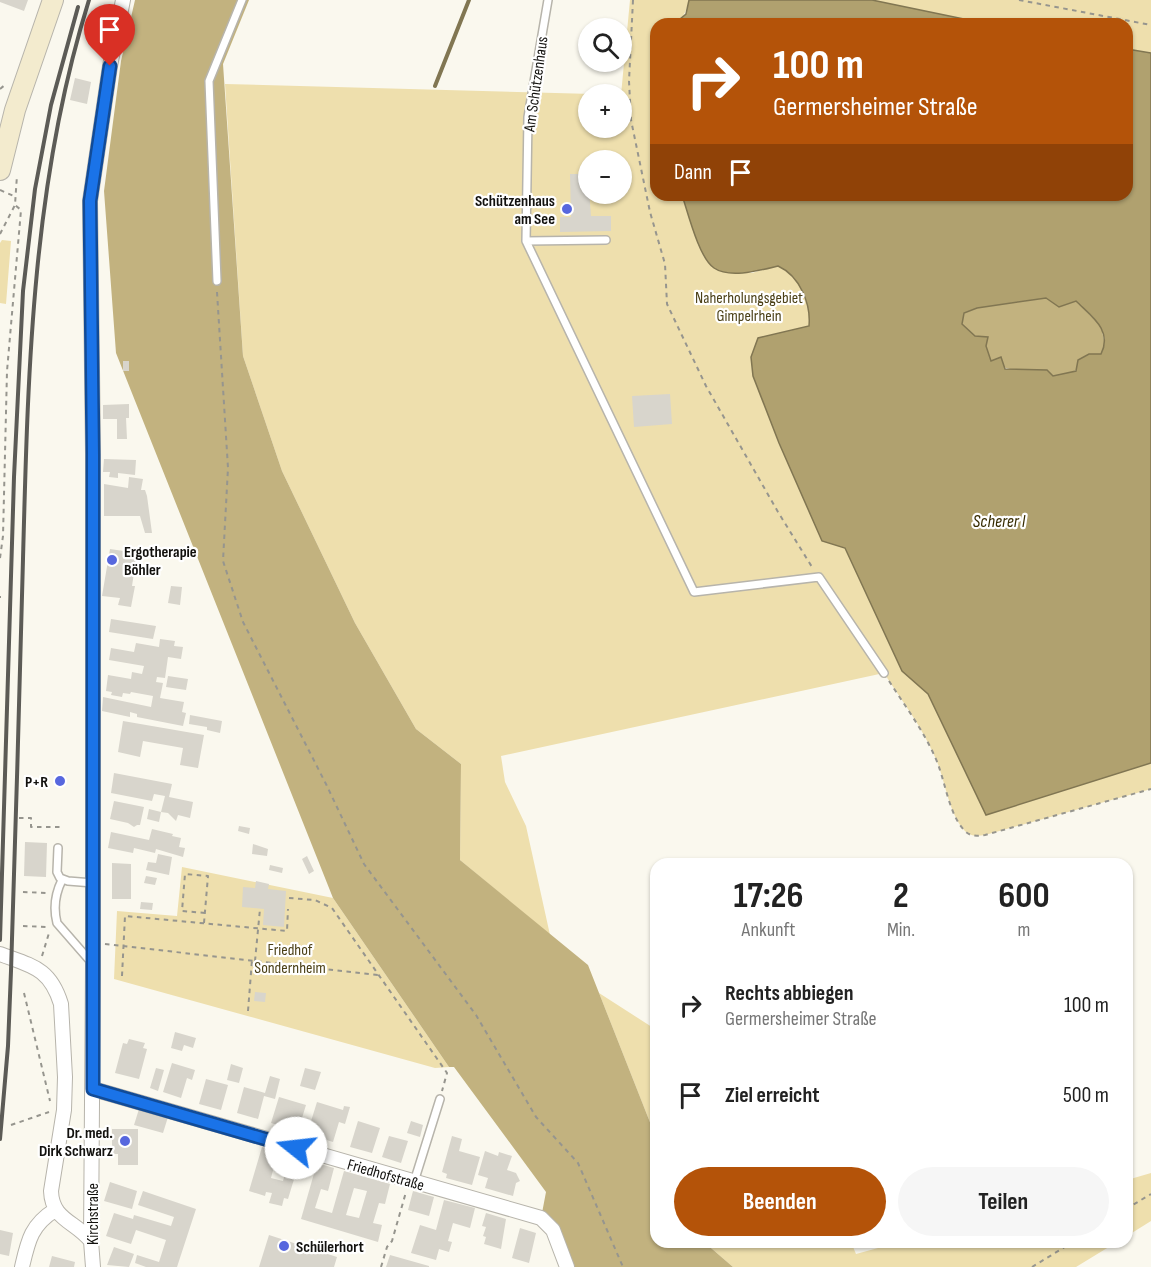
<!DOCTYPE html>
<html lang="de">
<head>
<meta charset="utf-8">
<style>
	body { margin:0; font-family:"Sofia Sans Condensed",sans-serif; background:#f6f6f6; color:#222; height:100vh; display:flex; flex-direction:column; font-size:22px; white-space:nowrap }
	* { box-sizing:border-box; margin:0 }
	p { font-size:20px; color:#767676 }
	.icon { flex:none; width:33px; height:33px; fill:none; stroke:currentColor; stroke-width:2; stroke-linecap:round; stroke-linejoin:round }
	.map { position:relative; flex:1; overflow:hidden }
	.drawer { position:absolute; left:650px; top:858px; width:483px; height:390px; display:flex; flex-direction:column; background:#fff; border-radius:18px; box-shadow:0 2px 4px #0004 }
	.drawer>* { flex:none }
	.guide { position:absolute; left:650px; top:18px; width:483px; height:183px; border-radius:18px; box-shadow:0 2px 4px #0004; background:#b45309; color:#fff; overflow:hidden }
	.fabs { position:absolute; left:578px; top:18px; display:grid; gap:12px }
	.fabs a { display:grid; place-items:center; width:54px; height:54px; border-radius:50%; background:#fff; box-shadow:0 2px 4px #0004; font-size:30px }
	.pin { position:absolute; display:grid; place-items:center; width:51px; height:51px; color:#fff; margin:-62px -26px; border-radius:50% 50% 50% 0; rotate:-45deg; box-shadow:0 0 6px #0007 }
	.pin .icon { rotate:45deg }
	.me { position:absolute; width:66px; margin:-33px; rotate:286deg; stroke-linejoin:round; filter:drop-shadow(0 0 4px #0008) }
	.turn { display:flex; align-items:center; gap:21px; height:126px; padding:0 24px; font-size:27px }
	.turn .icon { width:78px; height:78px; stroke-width:2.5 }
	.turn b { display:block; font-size:42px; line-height:51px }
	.then { display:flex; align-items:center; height:57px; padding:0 24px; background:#0003; gap:12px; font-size:22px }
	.eta { display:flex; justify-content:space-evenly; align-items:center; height:102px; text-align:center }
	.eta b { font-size:36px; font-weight:700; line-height:42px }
	.primary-button { display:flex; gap:12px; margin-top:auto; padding:12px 24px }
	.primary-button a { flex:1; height:69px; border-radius:36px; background:#b45309; color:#fff; font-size:24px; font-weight:700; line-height:69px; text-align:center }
	.primary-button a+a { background:#f6f6f6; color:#222 }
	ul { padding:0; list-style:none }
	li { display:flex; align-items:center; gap:18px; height:90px; padding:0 24px }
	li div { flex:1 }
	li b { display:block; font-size:22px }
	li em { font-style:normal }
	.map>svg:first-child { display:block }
	.green { fill:#eedfad; fill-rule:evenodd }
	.forest { fill:#c2b27f }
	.water { fill:#b0a16f; stroke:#817652; stroke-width:1.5; fill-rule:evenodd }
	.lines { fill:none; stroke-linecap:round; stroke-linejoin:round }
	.stream { stroke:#817652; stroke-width:4 }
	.building { fill:#d8d5cc; fill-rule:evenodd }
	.service-casing { stroke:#b7b4ab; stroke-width:10 }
	.minor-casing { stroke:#b7b4ab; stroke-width:16 }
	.secondary-casing { stroke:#b7b4ab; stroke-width:22 }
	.path { stroke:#96958e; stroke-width:2; stroke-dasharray:4.5 4.5; stroke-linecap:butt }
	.service { stroke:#fff; stroke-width:7 }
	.minor { stroke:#fff; stroke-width:14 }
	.secondary { stroke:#f3ebce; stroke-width:20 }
	.rail { stroke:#5c5b56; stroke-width:4 }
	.route-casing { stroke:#114b97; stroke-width:15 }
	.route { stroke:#1a73e8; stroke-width:10 }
	.poi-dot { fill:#5767de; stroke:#fff; stroke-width:2 }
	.labels { text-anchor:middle; stroke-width:4.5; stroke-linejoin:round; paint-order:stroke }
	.street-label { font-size:16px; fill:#12110e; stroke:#fff }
	.poi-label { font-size:16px; font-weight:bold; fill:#12110e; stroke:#fff; text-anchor:end }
	.park-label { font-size:16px; fill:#4b4017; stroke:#fff }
	.water-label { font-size:18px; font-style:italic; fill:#362b00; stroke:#fff }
</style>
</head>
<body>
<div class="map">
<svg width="1151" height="1267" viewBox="0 0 1151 1267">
	<rect width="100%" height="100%" fill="#faf8ee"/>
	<path class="green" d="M 630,0 L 689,0 C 684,22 677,24 656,24 L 655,44 L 650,51 L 656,83 L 656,195 L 682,195 L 704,257 L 752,273 L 778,265 C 800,276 811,304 809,327 L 770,335 L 753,376 L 779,443 L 822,540 L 845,548 L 902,671 L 928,694 L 986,815 L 1151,763 L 1151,789 L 985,835 C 977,836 970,837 964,830 C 948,812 945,778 935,757 C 922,727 902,701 884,673 L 501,756 L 505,782 L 526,826 L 550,935 L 460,860 L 461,764 L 416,729 L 355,623 L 282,471 L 243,356 L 225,84 L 593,94 L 588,94 L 588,128 L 621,128 L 621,95 ZM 588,160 L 621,160 L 621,194 L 588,194 Z
		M 872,0 L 1151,0 L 1151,53 L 1127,49 L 1126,24 L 988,24 Z
		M 2,240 L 11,241 L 6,304 L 0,303 L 0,243 Z
		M 182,867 L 333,898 L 449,1067 L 435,1068 L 114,979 L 117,911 L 177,916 Z
		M 599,993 L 655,1029 L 655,1135 Z
		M 1151,1173 L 1151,1221 L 1127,1236 L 1127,1180 Z
		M 704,1242 L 851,1242 L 856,1254 L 900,1242 L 1117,1242 L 1076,1267 L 733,1267 Z"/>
	<path class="forest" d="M 135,0 L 249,0 L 223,64 L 243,356 L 282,471 L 355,623 L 416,729 L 461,764 L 460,860 L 588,965 L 655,1135 L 656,1242 L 704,1242 L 733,1267 L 569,1267 L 542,1213 L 546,1192 L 454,1067 L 449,1067 L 333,898 L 116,353 L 104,191 L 121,61 Z
		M 1046,298 L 1076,301 L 1101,326 L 1105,345 L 1101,354 L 1089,354 C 1085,359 1082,366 1077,369 C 1060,384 1009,371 991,362 L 986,346 L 962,324 L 964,313 L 977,308 Z"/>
	<path class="water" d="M 689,0 L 872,0 L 988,24 L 674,24 L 686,14 Z
		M 1127,49 L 1151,53 L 1151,763 L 986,815 L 928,694 L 902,671 L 845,548 L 822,541 L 779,443 L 753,376 L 751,357 L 758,338 L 809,326 C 811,304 800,276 778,266 C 761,270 730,279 714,268 C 699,258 688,213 682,195 L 1126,195 ZM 1046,298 L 1059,307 L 1076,301 C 1091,316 1113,330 1101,354 L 1089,354 L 1078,360 L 1076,371 L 1053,376 L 1047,370 L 1005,369 L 1001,357 L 991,361 L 986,346 L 988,337 L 975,336 L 962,324 L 964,313 L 977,308 Z"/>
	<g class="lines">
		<path class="stream" d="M 435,86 L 469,0"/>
	</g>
	<path class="building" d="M 0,0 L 28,0 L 24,11 L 0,2 Z
		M 75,78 L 91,82 L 87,104 L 70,100 Z
		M 570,174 L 588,174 L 591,216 L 611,216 L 611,231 L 560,232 L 560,217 L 571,217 Z
		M 123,361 L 129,361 L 129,371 L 123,371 Z
		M 670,394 L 672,424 L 634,427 L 632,396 Z
		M 129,404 L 129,418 L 126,418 L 127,439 L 117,439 L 117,419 L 103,419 L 103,405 Z
		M 104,459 L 136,460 L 135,475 L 118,473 L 118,478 L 109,477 L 110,472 L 103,472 Z
		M 129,477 L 143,479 L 141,490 L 145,490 L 147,496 L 152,533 L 145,533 L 140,516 L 104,516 L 104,484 L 128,488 Z
		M 110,549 L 137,553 L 132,586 L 135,586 L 131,607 L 118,605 L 120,598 L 102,596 Z
		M 171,586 L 182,587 L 180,605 L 168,603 Z
		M 111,619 L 156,626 L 153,639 L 109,632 Z
		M 160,639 L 175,641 L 174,646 L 183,647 L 181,659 L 168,657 L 165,678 L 157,677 L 156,682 L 163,683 L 160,698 L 184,702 L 182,712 L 186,713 L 183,726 L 137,717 L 137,714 L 130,712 L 130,717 L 102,711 L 103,697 L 151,707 L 153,696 L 131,692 L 130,694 L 123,693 L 122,697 L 111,695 L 112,692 L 106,691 L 108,675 L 131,679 L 132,672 L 142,674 L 144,666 L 109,660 L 111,648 L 134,652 L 136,643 L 159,647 Z
		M 168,676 L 188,679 L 186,690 L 166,687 Z
		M 190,715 L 222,721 L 220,733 L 207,730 L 207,727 L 189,724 Z
		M 123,721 L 204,735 L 198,768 L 180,765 L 183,748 L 143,741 L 140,757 L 118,752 Z
		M 114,773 L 172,784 L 169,797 L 193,802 L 190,818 L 178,815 L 176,821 L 168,813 L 161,812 L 165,796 L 154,794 L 152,801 L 111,793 Z
		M 114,801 L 144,807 L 140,825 L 137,825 L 134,827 L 128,823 L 110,819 Z
		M 149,809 L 161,812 L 159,822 L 147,819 Z
		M 239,826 L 250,828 L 249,834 L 238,831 Z
		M 152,829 L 173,834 L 172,836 L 181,838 L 179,847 L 185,848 L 183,857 L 156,849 L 155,853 L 134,848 L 133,853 L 108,848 L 111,832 L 149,840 Z
		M 25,842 L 47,843 L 46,877 L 24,876 Z
		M 253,844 L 268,849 L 267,856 L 252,854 Z
		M 158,854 L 172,857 L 169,875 L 146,870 L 148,862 L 156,863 Z
		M 307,856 L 314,871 L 309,874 L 302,859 Z
		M 112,863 L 131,864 L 131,899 L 112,899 Z
		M 270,865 L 283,868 L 282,873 L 269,870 Z
		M 146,876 L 157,878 L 155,885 L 144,883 Z
		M 256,881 L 269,884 L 268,889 L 286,891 L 284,927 L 263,925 L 264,909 L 242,907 L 243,887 L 255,888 Z
		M 141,902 L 153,903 L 152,910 L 140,909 Z
		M 255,992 L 266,993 L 265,1002 L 254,1001 Z
		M 175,1032 L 196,1038 L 193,1048 L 184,1045 L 182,1051 L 171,1048 Z
		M 129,1039 L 145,1043 L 143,1048 L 147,1049 L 139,1079 L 115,1073 L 123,1043 L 127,1044 Z
		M 172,1063 L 195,1070 L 192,1080 L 187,1078 L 181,1098 L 163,1092 Z
		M 231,1064 L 243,1068 L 239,1083 L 227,1080 Z
		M 156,1068 L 164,1070 L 158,1091 L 150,1088 Z
		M 305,1068 L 321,1072 L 315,1090 L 300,1086 Z
		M 270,1076 L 280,1079 L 275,1099 L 264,1096 L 258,1119 L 237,1113 L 244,1087 L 265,1093 Z
		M 206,1079 L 228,1085 L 221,1110 L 199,1104 Z
		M 279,1097 L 306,1105 L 298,1131 L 271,1123 Z
		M 317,1102 L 343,1110 L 344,1106 L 350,1107 L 345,1124 L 339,1122 L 333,1142 L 307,1134 Z
		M 139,1109 L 168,1117 L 163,1133 L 134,1125 Z
		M 358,1121 L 380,1128 L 372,1153 L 350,1147 Z
		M 411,1121 L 423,1125 L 420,1137 L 407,1133 Z
		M 112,1129 L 138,1129 L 138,1165 L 118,1165 L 118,1154 L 112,1154 Z
		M 389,1136 L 408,1141 L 401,1163 L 382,1157 Z
		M 452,1136 L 462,1139 L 459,1151 L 480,1157 L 472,1185 L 446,1178 L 447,1174 L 442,1172 Z
		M 262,1147 L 278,1151 L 271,1178 L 283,1181 L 290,1155 L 307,1159 L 302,1178 L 295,1176 L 288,1199 L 284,1198 L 282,1206 L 269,1203 L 272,1193 L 266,1192 L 265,1196 L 249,1191 Z
		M 485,1151 L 498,1156 L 499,1152 L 512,1156 L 507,1170 L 516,1173 L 520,1181 L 516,1183 L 513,1196 L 485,1188 L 488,1178 L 478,1175 Z
		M 317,1163 L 334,1168 L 328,1191 L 321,1189 L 315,1208 L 332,1213 L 344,1171 L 390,1184 L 385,1204 L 379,1203 L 373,1223 L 382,1225 L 378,1242 L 301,1219 ZM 354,1188 L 367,1191 L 359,1218 L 346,1215 Z
		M 110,1182 L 137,1191 L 132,1209 L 104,1201 Z
		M 143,1191 L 196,1209 L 177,1267 L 146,1267 L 135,1263 L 137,1255 L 159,1262 L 166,1240 L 136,1230 L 131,1244 L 106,1236 L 114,1213 L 133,1219 L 134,1215 L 171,1226 L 174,1217 L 138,1205 Z
		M 413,1191 L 434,1197 L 429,1216 L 408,1210 Z
		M 444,1200 L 475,1208 L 470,1228 L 453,1223 L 448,1241 L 452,1242 L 449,1252 L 439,1249 L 436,1260 L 411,1253 L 420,1225 L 436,1230 Z
		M 486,1213 L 506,1219 L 501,1249 L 484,1244 L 486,1237 L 483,1236 L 486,1227 L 482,1226 Z
		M 520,1228 L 536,1233 L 529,1263 L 512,1258 Z
		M 0,1230 L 13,1233 L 9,1256 L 0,1254 Z
		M 269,1235 L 337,1257 L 334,1267 L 259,1267 Z
		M 114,1247 L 134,1254 L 129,1267 L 107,1265 Z
		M 390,1255 L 429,1266 L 429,1267 L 386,1267 Z
		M 52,1256 L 75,1262 L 74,1267 L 49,1267 Z"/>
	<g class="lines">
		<g class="service-casing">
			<path id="service" d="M 548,0 L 528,117 L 526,241 L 694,592 L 819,577 L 884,673
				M 526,241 L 606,240
				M 217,281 L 209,81 L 242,0
				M 58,848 L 57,872 L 60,878 L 68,881 L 93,883
				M 62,880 C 55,894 53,907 57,923 L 91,962
				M 414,1182 L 440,1099"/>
		</g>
		<g class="minor-casing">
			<path id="minor" d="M 0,954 C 32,966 50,968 61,1004 L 65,1077 L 64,1110 L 51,1191 C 52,1220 75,1221 91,1241
				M 93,1089 L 541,1218 L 553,1230 L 567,1267
				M 22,1267 C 28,1241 31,1225 55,1210
				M 93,1267 L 91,1241 L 93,965 L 93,454 L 90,201 L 110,66 L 123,0"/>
		</g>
		<g class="secondary-casing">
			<path id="secondary" d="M 0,170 L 15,110 L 53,0"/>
		</g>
		<path class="path" d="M 633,0 L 629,81 L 631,120 L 650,212 L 665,264 L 667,304 L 706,386 L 778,512 L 812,567
			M 1019,0 L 1151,25
			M 0,89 L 6,84
			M 0,190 L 16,197
			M 0,234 L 15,205 L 17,175
			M 217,292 L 228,468 L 223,561 L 243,622 L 326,784 L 364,864 L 476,1015 L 536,1117 L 578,1163 L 623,1267
			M 0,558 L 3,536 L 7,371 L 21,210 L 15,205
			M 0,597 L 1,597
			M 889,681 C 905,706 923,730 935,757 C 945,778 948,813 964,830 C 970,837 977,836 985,835 L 1151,789
			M 19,818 L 31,818 L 31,827 L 60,827
			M 23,892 L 47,893
			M 289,898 L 315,900 L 332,908 L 447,1073 L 442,1091
			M 204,923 L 208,876 L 185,874 L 182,911 L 205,913
			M 23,926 L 47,927
			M 105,944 L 378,975
			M 42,956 L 49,933
			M 255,961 L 260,909
			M 122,976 L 125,916 L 287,931 L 288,909
			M 24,993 L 50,1101
			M 248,1011 L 252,960
			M 11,1125 L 49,1112
			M 1126,1209 L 1151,1194
			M 381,1267 L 387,1247 L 392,1241 L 406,1192
			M 1032,1267 L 1073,1242"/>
		<use href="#service" class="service"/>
		<use href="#minor" class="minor"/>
		<use href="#secondary" class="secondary"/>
		<path class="rail" d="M 0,940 L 14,477 L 23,291 L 35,189 L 51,105 L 78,7
			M 0,1139 L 8,1046 L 11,971 C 15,834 20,696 23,559 C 28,370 32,182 89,0"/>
	</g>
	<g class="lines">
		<g class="route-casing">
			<path id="route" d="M 110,66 L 90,201 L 93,454 L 93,1089 L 296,1148"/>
		</g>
		<use href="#route" class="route"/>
	</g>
	<g class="poi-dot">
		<circle cx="567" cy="209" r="6"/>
		<circle cx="112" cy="560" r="6"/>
		<circle cx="60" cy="781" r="6"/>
		<circle cx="125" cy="1141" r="6"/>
		<circle cx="284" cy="1246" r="6"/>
	</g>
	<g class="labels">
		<g class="street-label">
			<text transform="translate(535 84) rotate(-82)" y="6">Am Schützenhaus</text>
			<text transform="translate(386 1174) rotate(16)" y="6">Friedhofstraße</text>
			<text transform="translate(92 1214) rotate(-90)" y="6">Kirchstraße</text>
		</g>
		<g class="poi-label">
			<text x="555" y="206">Schützenhaus<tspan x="555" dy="18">am See</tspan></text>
			<text x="124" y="557" text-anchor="start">Ergotherapie<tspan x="124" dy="18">Böhler</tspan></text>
			<text x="48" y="787">P+R</text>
			<text x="113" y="1138">Dr. med.<tspan x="113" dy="18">Dirk Schwarz</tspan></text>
			<text x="296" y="1252" text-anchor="start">Schülerhort</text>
		</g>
		<g class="park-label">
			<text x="749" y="303">Naherholungsgebiet<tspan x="749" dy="18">Gimpelrhein</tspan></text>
			<text x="290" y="955">Friedhof<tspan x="290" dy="18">Sondernheim</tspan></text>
		</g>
		<g class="water-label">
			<text x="999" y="527">Scherer I</text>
		</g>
	</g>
</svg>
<div class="fabs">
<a><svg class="icon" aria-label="search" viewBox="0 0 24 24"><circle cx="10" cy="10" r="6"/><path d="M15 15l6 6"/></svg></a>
<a>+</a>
<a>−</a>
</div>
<div class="pin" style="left:110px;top:66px;background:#d93025"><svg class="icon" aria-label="arrive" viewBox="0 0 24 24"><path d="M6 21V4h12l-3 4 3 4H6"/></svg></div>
<svg class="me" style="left:296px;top:1148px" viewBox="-20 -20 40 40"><circle r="19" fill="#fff"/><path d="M0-13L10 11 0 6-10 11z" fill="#1a73e8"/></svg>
<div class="guide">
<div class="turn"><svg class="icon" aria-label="right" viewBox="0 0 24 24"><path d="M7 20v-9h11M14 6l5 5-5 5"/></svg><div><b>100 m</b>Germersheimer Straße</div></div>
<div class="then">Dann<svg class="icon" aria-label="arrive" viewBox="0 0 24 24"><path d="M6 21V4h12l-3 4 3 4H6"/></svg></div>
</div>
<section class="drawer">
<div class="eta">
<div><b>17:26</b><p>Ankunft</p></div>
<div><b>2</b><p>Min.</p></div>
<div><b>600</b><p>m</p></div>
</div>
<ul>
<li><svg class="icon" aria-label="right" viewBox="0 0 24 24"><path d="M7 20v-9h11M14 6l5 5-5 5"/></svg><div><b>Rechts abbiegen</b><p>Germersheimer Straße</p></div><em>100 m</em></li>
<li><svg class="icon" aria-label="arrive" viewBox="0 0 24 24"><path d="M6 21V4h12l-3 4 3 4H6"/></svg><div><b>Ziel erreicht</b></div><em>500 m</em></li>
</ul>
<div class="primary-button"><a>Beenden</a><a>Teilen</a></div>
</section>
</div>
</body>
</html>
